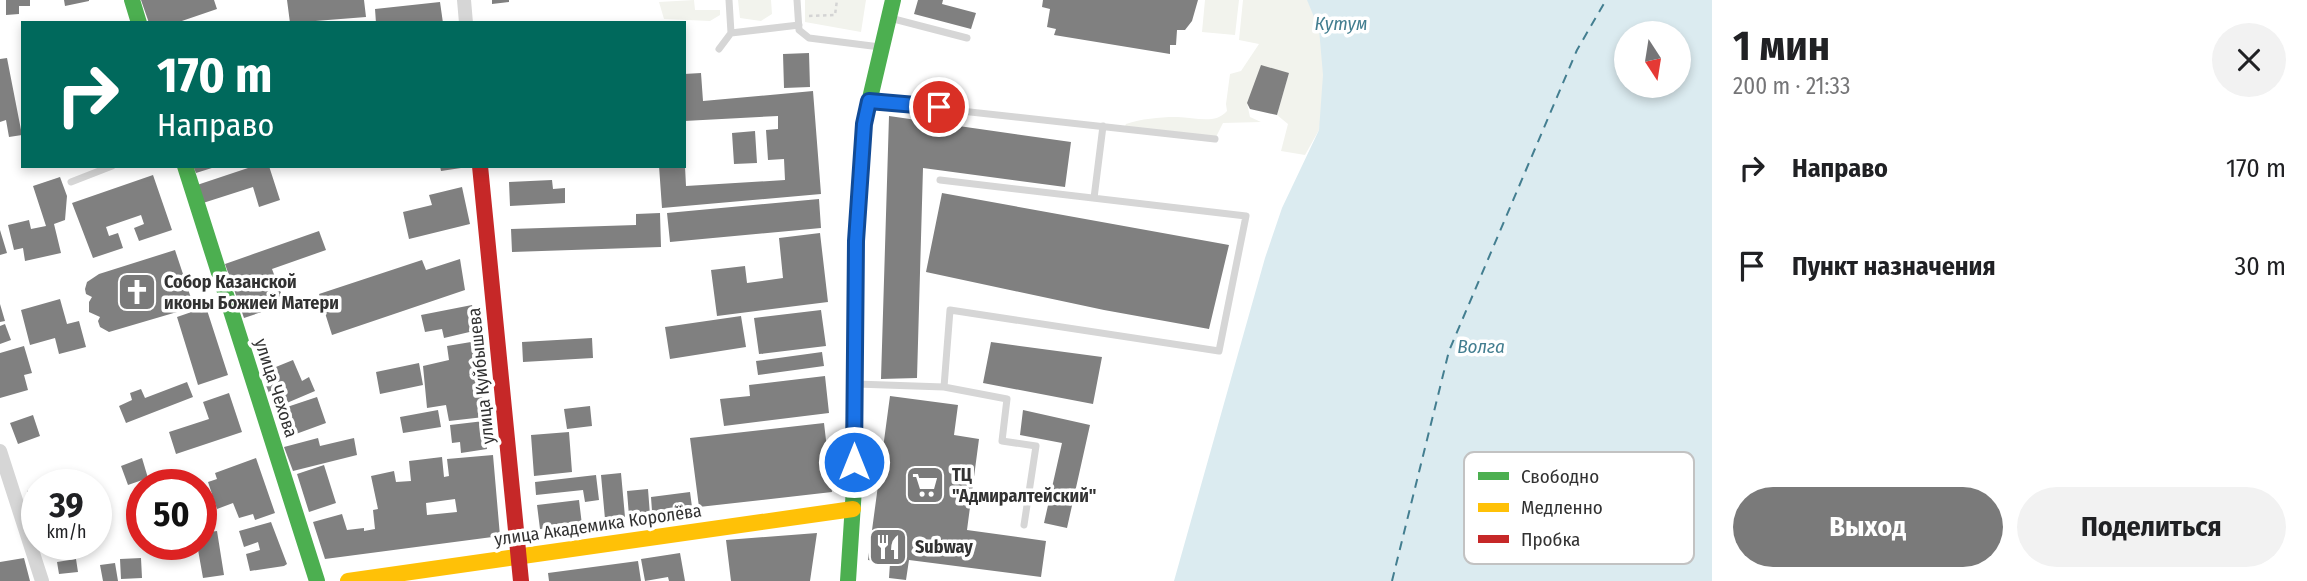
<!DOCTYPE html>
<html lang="ru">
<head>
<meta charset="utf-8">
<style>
	body { margin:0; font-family:"Fira Sans Condensed",sans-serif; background:#f2f2f2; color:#202124; height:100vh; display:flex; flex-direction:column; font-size:26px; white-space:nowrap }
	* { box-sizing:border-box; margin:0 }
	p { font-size:23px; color:#757577 }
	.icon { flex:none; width:38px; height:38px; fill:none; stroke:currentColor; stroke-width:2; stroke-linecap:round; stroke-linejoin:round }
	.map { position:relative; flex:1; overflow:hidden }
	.drawer { display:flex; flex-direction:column; background:#fff; width:595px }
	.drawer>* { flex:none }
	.guide { position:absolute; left:21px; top:21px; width:665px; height:147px; border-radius:0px; box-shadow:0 4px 10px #0003; background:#00695c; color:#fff; overflow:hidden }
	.needle { width:46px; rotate:168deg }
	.controls { position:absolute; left:1614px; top:21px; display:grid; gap:14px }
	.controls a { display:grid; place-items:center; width:77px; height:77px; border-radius:50%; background:#fff; box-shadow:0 4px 10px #0003; font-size:35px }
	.speed { position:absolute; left:21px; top:469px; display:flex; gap:14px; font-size:35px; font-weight:700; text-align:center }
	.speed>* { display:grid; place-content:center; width:91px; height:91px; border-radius:50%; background:#fff; box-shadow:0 4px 10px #0003; line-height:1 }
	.speed small { font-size:18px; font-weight:400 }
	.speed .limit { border:10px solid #d22; background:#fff; color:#111 }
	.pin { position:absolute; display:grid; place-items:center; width:60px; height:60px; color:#fff; margin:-30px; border:4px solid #fff; border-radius:50%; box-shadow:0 2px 7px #0007 }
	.me { position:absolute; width:77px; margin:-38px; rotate:0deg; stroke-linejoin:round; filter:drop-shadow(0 0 5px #0008) }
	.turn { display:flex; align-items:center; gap:24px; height:147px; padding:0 21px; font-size:32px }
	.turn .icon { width:91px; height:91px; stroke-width:2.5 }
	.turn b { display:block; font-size:49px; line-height:60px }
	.round { display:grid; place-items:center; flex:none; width:74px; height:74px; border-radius:37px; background:#f2f2f2 }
	.headline { display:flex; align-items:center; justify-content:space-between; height:119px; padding:0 21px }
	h1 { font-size:42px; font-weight:700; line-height:52px }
	.button { display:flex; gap:14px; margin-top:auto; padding:14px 21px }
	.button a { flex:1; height:80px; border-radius:42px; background:#7a7a7a; color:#fff; font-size:28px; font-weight:700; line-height:80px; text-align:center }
	.button a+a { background:#f2f2f2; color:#202124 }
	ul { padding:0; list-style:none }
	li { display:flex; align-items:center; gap:21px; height:98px; padding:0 21px }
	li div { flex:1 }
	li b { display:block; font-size:26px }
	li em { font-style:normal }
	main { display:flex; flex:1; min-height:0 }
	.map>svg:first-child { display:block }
	.green { fill:#f2f3ed }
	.water { fill:#dbebf0; fill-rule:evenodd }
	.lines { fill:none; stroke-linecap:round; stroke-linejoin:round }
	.ferry { stroke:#437e90; stroke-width:2; stroke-dasharray:9 7; stroke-linecap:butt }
	.building { fill:#808080; fill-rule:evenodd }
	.path { stroke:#d4d4d4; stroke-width:2.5; stroke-dasharray:3.5 3.5; stroke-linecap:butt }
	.lane { stroke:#d6d6d6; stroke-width:7 }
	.street { stroke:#d6d6d6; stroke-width:14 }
	.fast { stroke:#4caf50; stroke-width:16 }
	.slow { stroke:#ffc107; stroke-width:16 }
	.jam { stroke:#c62828; stroke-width:16 }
	.route-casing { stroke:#114b97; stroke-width:18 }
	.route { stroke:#1a73e8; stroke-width:12 }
	.labels { text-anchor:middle; stroke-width:7; stroke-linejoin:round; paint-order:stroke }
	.poi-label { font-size:18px; font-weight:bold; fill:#323232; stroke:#fff; text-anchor:start }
	.street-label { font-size:18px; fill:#323232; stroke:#fff }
	.water-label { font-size:19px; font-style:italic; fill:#437e90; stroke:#fff }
	.key { fill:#fff; stroke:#c2c2c2; stroke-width:2 }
	.key-label { font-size:19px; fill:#323232 }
</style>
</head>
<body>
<main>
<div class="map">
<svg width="1712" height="581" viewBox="0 0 1712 581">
	<rect width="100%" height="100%" fill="#fff"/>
	<path class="green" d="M 694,0 L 695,10 L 720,10 L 720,15 L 710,21 L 664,19 L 659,2 Z
		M 738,0 L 771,0 L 772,14 L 761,21 L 740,18 Z
		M 805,0 L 866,0 L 861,32 L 805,22 Z
		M 1205,0 L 1239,0 L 1235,35 L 1202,32 Z
		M 1243,0 L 1344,0 L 1319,130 L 1305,155 L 1281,151 L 1288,124 L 1277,115 L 1289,73 L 1247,103 L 1250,117 L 1261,122 L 1223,123 L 1215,139 L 1124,128 L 1126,124 C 1141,119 1159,117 1175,117 C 1192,116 1214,126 1227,111 L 1226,104 L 1230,74 L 1241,71 L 1259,44 L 1239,40 Z"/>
	<path class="water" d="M 1307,0 L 1712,0 L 1712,581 L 1174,581 L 1265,258 L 1282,208 L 1319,130 L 1323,75 L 1319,29 ZM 1678,33 L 1678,86 L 1626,86 L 1626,33 Z"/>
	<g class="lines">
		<path class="ferry" d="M 1392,581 L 1449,351 L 1577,50 L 1606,0"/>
	</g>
	<path class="building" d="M 6,0 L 30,0 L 30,6 L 19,6 L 19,14 L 6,15 Z
		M 64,0 L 89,0 L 89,1 L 65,6 Z
		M 141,0 L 214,0 L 217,9 L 176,23 L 149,23 Z
		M 287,0 L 364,0 L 366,17 L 290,23 Z
		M 492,0 L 509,0 L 509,2 L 492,4 Z
		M 918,0 L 943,0 L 942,4 L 976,13 L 971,29 L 914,14 Z
		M 1043,0 L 1198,0 L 1192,21 L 1185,30 L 1177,30 L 1176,45 L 1170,45 L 1170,54 L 1054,35 L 1056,29 L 1047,27 L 1050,9 L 1042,7 Z
		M 440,2 L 443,23 L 376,23 L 375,9 Z
		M 809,53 L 810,87 L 784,88 L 783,54 Z
		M 7,58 L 22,135 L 9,137 L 6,120 L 0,122 L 0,59 Z
		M 1261,65 L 1289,73 L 1277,115 L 1250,109 L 1247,103 Z
		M 701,73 L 703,101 L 813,91 L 821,194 L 662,208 L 659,166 L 685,166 L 686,186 L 785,180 L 784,159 L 768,160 L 766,130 L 778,129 L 778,116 L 684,121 L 684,74 Z
		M 889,116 L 1071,142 L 1065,187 L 923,168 L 917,378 L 881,379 Z
		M 755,131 L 757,163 L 734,164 L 732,133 Z
		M 193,166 L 215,166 L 215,167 L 196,173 Z
		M 254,166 L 269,166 L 280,200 L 259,207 L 253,187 L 203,203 L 197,185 Z
		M 440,166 L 460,166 L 461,168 L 441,171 Z
		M 153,175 L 172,230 L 139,241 L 134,228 L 144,224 L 141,215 L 106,227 L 109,236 L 118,233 L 123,248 L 93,258 L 72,203 Z
		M 60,177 L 67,196 L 65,220 L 54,224 L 61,253 L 25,261 L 23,248 L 14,250 L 8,225 L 29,220 L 31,229 L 46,226 L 33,186 Z
		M 552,180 L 553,189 L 565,188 L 565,203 L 510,206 L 509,182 Z
		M 462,187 L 470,224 L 409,239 L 403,212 L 432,205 L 429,195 Z
		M 942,193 L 1229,245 L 1209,329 L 1104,310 L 926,272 Z
		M 819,199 L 821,228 L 670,242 L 667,213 Z
		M 660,213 L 661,247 L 512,252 L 511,229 L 636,225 L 636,214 Z
		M 0,230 L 7,253 L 0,255 Z
		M 319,231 L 326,250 L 272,269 L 285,304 L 244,318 L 225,264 Z
		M 820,233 L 828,302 L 717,316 L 711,270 L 745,266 L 747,283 L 783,278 L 779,238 Z
		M 175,250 L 194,307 L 109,332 L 100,327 L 98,321 L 100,317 L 89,312 L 89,302 L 92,297 L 86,294 L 85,289 L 87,282 L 99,274 Z
		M 460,259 L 465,290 L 332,335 L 319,294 L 422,260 L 426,270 Z
		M 60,299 L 67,324 L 79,321 L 86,347 L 59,354 L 55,338 L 30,345 L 21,310 Z
		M 0,304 L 5,321 L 0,322 Z
		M 472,305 L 478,330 L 444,338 L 442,329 L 425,332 L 421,315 Z
		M 206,307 L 228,375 L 198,385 L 177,317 Z
		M 821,310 L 826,346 L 759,354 L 754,318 Z
		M 741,316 L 746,347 L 670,359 L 665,327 Z
		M 5,324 L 11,340 L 0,344 L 0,326 Z
		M 592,338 L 593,358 L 523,362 L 522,342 Z
		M 477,341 L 484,417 L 449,421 L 446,405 L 427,408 L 423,366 L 449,360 L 447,346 Z
		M 991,342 L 1102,357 L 1093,404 L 983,383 Z
		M 24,346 L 32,373 L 24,375 L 28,390 L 0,398 L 0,353 Z
		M 822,352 L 824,366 L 758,375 L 756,361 Z
		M 293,360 L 302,381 L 309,377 L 315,391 L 275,408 L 261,373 Z
		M 419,363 L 423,385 L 380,394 L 376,372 Z
		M 825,376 L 829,413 L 724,426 L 720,399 L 750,396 L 749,385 Z
		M 187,382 L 193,397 L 126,423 L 119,406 L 132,400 L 130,393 L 141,389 L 145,398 Z
		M 229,393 L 242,432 L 176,454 L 169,432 L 209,419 L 203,402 Z
		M 890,396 L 958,405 L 954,435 L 979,439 L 967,530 L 1046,541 L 1041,577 L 909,560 L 906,580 L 889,578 L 890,563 L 868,560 Z
		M 317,397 L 326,423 L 285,438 L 275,411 Z
		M 590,406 L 592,426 L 567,429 L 564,409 Z
		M 438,410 L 441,427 L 403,433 L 400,417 Z
		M 1023,410 L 1090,425 L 1067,528 L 1044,523 L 1062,443 L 1020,435 Z
		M 33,415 L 40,436 L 18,444 L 10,423 Z
		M 484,421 L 487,449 L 461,453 L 460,442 L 452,443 L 450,425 Z
		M 824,423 L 832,492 L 699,507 L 690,438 Z
		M 569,432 L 572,472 L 534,476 L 531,435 Z
		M 318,438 L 320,446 L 354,438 L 357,455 L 293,471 L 284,447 Z
		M 493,455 L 500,536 L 325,559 L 313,522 L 342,514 L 347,530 L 364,528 L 364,531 L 375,529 L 373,510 L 378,509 L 371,476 L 394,471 L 396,482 L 411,481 L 409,461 L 442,457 L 444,477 L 449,476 L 447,459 ZM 455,499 L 457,512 L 427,515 L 426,503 Z
		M 142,458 L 148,478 L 128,485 L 121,466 Z
		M 256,458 L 275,513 L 255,520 L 253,514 L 239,518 L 233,503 L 217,509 L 208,482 L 217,479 L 215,473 Z
		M 324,465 L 336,503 L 309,512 L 297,474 Z
		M 621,473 L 625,517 L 605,519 L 601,475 Z
		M 596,475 L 599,500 L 585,502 L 583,490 L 536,495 L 535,482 Z
		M 201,487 L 208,509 L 201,511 Z
		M 37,488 L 37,502 L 31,504 L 27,491 Z
		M 648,489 L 650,515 L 629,516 L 627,491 Z
		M 690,492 L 692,507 L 652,511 L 651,497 Z
		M 579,500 L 582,525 L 540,529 L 537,505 Z
		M 271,522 L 287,564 L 284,566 L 250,571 L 246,554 L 260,550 L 258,542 L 244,547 L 239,531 Z
		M 217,531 L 224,575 L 203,578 L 197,544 L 201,544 L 201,533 Z
		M 817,533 L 810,581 L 731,581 L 726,540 Z
		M 49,544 L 68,544 L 70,550 L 51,554 Z
		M 680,553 L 685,581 L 669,581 L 668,577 L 645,581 L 641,559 Z
		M 24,558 L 30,581 L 0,581 L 0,562 Z
		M 141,558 L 142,578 L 121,579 L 120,559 Z
		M 76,559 L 78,572 L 59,574 L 57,562 Z
		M 638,561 L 641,581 L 549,581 L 548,573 Z
		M 115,563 L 118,581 L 103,581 L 100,565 Z"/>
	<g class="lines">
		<path class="path" d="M 809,16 L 835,15 L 837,0"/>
		<path class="lane" d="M 729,0 L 731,33
			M 797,0 L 799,30 L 809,38 L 880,47
			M 890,18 L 967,38
			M 719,49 L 731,33 L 799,25
			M 870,101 L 1215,139
			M 71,182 L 112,166
			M 1094,198 L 1103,126
			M 856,384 L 944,387 L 950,310 L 1219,351 L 1246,216 L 940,180
			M 944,387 L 1007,399 L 1002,441 L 1036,446 L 1024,525"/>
		<path class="street" d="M 464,0 L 466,23
			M 0,451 L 42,581"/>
		<path class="fast" d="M 132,0 L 139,23
			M 185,166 L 317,581
			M 848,581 L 854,488 L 856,241 L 864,124 L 893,0"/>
		<path class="slow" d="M 348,581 L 853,509"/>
		<path class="jam" d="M 480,166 L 521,581"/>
	</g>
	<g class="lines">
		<g class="route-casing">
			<path id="route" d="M 854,462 L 856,241 L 864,124 L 869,101 L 939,107"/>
		</g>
		<use href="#route" class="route"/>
	</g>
	<defs>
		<g id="church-square" transform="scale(2.0125)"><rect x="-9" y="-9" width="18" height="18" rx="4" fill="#7a7a7a" stroke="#fff"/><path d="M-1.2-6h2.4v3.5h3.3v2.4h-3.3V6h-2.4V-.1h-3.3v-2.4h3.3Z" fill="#fff"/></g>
		<g id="supermarket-square" transform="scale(2.0125)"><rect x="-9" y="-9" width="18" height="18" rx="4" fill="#7a7a7a" stroke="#fff"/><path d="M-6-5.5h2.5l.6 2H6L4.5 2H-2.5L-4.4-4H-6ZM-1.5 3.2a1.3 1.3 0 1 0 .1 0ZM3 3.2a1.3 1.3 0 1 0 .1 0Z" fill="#fff"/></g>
		<g id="restaurant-square" transform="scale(2.0125)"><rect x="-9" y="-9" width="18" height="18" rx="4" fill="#7a7a7a" stroke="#fff"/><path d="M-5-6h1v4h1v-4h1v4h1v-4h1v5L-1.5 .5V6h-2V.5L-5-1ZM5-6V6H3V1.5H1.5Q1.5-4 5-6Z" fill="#fff"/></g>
	</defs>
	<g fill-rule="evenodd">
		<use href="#church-square" x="137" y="292"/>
		<use href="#supermarket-square" x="925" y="485"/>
		<use href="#restaurant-square" x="888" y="547"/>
	</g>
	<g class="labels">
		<g class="poi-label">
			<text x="164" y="288">Собор Казанской<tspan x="164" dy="21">иконы Божией Матери</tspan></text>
			<text x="952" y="481">ТЦ<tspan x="952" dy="21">"Адмиралтейский"</tspan></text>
			<text x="915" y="553">Subway</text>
		</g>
		<g class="street-label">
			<text transform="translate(481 376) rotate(-96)" y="6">улица Куйбышева</text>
			<text transform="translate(276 388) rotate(72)" y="6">улица Чехова</text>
			<text transform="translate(598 525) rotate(-8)" y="6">улица Академика Королёва</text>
		</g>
		<g class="water-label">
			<text x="1341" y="30">Кутум</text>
			<text x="1481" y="353">Волга</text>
		</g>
	</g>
	<rect x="1464" y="452" width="230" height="112" rx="10" class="key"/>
	<rect x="1478" y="472" width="31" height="8" fill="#4caf50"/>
	<rect x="1478" y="503" width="31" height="9" fill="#ffc107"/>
	<rect x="1478" y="535" width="31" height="8" fill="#c62828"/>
	<g class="key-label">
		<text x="1521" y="483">Свободно</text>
		<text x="1521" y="514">Медленно</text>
		<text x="1521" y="546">Пробка</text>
	</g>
</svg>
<div class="controls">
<a><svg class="needle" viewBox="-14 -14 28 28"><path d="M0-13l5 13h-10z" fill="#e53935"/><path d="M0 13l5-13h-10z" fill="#757577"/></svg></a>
</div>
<div class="speed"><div>39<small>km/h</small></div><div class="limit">50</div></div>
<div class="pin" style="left:939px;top:107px;background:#d93025"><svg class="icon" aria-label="arrive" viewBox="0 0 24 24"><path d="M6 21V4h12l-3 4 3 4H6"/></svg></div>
<svg class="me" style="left:854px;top:462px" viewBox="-20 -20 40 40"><circle r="17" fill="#1a73e8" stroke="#fff" stroke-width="3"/><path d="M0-11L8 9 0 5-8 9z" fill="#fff"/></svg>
<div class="guide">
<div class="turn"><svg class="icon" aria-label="right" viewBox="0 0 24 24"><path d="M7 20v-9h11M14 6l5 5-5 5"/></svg><div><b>170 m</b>Направо</div></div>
</div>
</div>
<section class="drawer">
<div class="headline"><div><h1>1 мин</h1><p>200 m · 21:33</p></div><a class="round"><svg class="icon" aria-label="close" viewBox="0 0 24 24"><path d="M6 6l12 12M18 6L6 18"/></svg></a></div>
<ul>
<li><svg class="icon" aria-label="right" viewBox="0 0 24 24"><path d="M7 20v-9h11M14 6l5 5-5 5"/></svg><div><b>Направо</b></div><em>170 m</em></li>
<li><svg class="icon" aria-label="arrive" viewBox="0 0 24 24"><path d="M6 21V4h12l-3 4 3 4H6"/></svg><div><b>Пункт назначения</b></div><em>30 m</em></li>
</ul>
<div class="button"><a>Выход</a><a>Поделиться</a></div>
</section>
</main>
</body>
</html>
